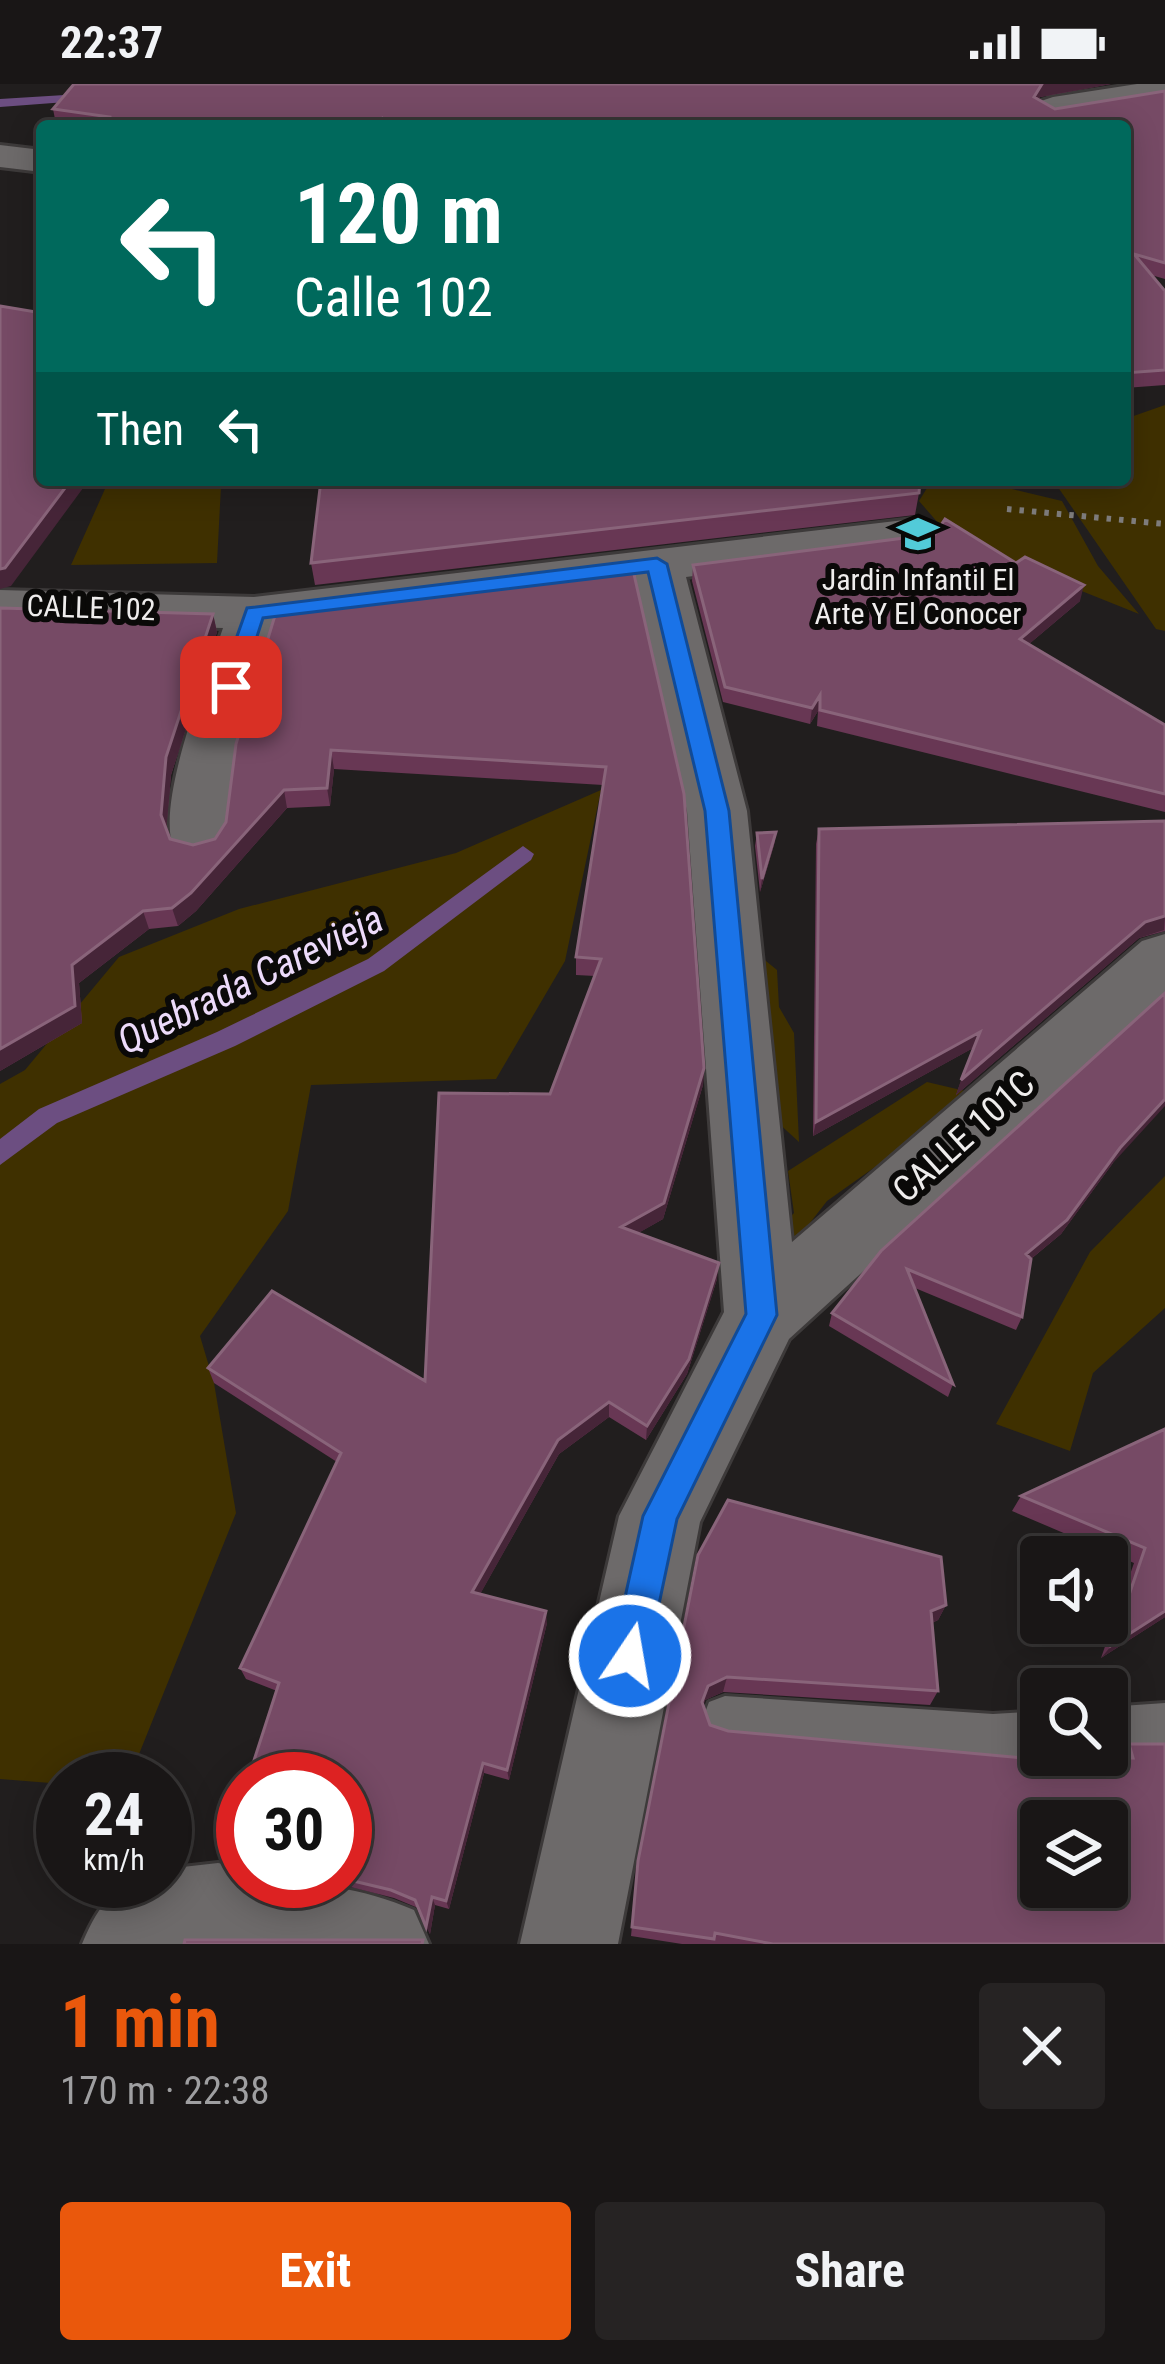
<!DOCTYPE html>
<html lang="en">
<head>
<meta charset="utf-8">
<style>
	body { margin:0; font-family:"Roboto Condensed",sans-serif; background:#262323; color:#f1f3f6; height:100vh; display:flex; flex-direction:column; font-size:45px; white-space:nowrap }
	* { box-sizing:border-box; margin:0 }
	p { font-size:39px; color:#9f9fa1 }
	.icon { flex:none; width:66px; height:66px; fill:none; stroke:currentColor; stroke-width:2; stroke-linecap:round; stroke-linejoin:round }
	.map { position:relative; height:1860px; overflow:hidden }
	.panel { display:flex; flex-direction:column; background:#191616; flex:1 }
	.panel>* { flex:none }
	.guide { position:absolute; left:36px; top:36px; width:1095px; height:366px; border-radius:12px; box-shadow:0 6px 30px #0003,0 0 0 3px #373535; background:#00695c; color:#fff; overflow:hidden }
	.tools { position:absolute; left:1020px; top:1452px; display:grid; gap:24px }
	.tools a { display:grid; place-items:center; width:108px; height:108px; border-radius:12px; background:#191616; box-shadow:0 6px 30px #0003,0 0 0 3px #373535; font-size:60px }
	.speed { position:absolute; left:36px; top:1668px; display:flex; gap:24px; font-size:60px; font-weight:700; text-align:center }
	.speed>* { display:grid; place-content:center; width:156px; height:156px; border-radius:50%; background:#191616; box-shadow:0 6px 30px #0003,0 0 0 3px #373535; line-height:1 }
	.speed small { font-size:30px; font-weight:400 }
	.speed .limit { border:18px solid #d22; background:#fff; color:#111 }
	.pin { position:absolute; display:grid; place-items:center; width:102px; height:102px; color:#fff; margin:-51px; border-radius:24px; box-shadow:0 6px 18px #0006 }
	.me { position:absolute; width:132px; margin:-66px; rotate:12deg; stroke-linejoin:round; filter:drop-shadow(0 0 9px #0008) }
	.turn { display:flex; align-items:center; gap:42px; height:252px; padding:0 60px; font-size:54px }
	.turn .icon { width:156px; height:156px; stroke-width:2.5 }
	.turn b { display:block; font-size:84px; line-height:102px }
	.then { display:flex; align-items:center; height:114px; padding:0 60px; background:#0003; gap:24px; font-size:45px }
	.round { display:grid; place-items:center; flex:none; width:126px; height:126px; border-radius:12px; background:#262323 }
	.overview { display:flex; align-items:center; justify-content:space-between; height:204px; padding:0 60px }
	h1 { font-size:72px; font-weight:700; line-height:90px; color:#ea580c }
	.primary-button { display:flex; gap:24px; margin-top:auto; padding:24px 60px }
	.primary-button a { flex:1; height:138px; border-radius:12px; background:#ea580c; color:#fff; font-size:48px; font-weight:700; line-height:138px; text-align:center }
	.primary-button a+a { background:#262323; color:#f1f3f6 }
	.status { display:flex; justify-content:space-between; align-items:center; height:84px; padding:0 60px; background:#191616; direction:ltr }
	.status svg { height:33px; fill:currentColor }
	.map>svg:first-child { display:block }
	.green { fill:#3f3000 }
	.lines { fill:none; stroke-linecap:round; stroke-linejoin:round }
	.stream { fill:#6c4e81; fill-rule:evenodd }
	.lane-casing { stroke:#3d3a3a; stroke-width:6 }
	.street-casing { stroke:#3d3a3a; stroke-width:6 }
	.path { stroke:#7e7c7c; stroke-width:6; stroke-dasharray:4.5 8; stroke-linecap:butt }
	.lane { fill:#6d6a6a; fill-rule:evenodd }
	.street { fill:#6d6a6a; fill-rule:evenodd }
	.wall { fill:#683754 }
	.shaded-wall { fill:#462538 }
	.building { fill:#764a65; stroke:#89647a; stroke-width:3; fill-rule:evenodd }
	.route { fill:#1a73e8; stroke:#114b97; stroke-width:3 }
	.labels { text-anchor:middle; stroke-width:12; stroke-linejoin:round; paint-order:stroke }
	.far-poi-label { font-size:30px; fill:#eeecec; stroke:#0a0908 }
	.far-street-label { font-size:30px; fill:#eeecec; stroke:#0a0908 }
	.street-label { font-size:36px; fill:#eeecec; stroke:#0a0908 }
	.water-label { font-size:39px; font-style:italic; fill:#eddbfb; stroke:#0a0908 }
</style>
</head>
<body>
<div class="status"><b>22:37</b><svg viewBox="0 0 49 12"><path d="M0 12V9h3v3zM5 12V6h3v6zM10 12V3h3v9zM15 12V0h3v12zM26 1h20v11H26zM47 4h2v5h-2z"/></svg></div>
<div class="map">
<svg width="1165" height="1860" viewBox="0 0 1165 1860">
	<rect width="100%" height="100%" fill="#211e1e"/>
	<path class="green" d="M 1165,321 L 1165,547 L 1156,545 L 1053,396 L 1125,396 L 1125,335 Z
		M 109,396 L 221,402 L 217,479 L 71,481 Z
		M 932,396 L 975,396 L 1062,417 L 1098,482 L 1139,530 L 952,455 L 919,417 Z
		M 601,706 L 565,877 L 496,995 L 311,1001 L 288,1127 L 200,1252 L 214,1299 L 236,1429 L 129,1695 L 63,1695 L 63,1700 L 0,1695 L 0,1000 L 25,986 L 119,873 L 239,825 L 456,769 Z
		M 760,872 L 777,886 L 779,923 L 794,949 L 799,1058 L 763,1025 Z
		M 927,998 L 978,1010 L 827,1117 L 775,1184 L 770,1154 L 794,1129 L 788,1087 Z
		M 1165,1092 L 1165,1224 L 1093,1289 L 1070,1367 L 996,1340 L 1090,1168 Z"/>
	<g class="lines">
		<path class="stream" d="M 97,9 L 99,12 L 93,16 L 0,23 L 0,15 Z
			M 523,762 L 534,770 L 531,776 L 384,887 L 235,962 L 57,1039 L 0,1081 L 0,1055 L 39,1025 L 217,948 L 368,875 Z"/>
		<g class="lane-casing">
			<path id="lane" d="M 725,1612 L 993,1630 L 1041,1627 L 1041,1671 L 1045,1671 L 993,1676 L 725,1656 L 709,1650 L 703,1634 L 709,1618 Z
				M 1165,1619 L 1165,1665 L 1107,1669 L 1107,1623 Z"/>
		</g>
		<g class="street-casing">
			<path id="street" d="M 1137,0 L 1165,0 L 1165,16 L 1053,35 L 1041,31 L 1035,24 L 1041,17 L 1053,13 Z
				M 0,61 L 42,66 L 42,88 L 0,83 Z
				M 913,435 L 931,439 L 938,450 L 931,461 L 686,493 L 747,727 L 792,1158 L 1142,857 L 1165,850 L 1165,912 L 789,1255 L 700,1438 L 618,1860 L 520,1860 L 619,1432 L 724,1228 L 687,727 L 636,499 L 276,542 L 236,677 L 227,754 L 218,769 L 197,775 L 176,769 C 151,727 207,592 223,544 L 0,538 L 0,506 L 254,513 Z
				M 218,1779 L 243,1784 L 243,1797 C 304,1797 358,1802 414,1826 L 429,1860 L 82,1860 C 100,1817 116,1797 165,1797 L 165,1785 Z"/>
		</g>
		<path class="path" d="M 1007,425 L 1165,440"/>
		<use href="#lane" class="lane"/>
		<use href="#street" class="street"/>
	</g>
	<path class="wall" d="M 74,0 L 1111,0 L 1040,13 L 1038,15 L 1055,25 L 1165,7 L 1165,195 L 1151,191 L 1165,207 L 1165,301 L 1125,304 L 1125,42 L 75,42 L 56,40 L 53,25 Z
		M 919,409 L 915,431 L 315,501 L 311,479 Z
		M 693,481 L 1080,517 L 1029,560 L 1165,641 L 1165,728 L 817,642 L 818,627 L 810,640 L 723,618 L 692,497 Z
		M 633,486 L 704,984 L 703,1001 L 663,1135 L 638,1149 L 717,1195 L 687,1290 L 646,1356 L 609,1333 L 559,1370 L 480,1510 L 547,1539 L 509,1696 L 484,1689 L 449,1825 L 435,1821 L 430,1850 L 418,1824 L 394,1814 L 331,1798 L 315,1797 L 345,1797 L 345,1695 L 277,1607 L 246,1595 L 240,1584 L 337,1378 L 214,1299 L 208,1284 L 425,1297 L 550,1010 L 595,892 L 576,891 L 576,873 L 603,701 L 334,685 L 330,722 L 287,724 L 196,827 L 178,842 L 149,845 L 79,899 L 82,939 L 0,987 L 0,524 L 213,530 L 217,548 L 171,691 L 166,746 L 170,755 L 193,761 L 215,755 L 226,738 L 236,660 Z
		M 1165,737 L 1165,847 L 1139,854 L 956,1011 L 973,964 L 813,1052 L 816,760 L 819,745 Z
		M 776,748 L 774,761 L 760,808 L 755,762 L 757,749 Z
		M 1165,909 L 1113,1079 L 1061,1150 L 1031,1175 L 1022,1233 L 1016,1246 L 915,1204 L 953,1300 L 948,1313 L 829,1242 L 832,1229 Z
		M 1165,1345 L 1165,1533 L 1101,1574 L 1134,1479 L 1012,1427 L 1021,1412 Z
		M 698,1471 L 946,1521 L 938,1536 L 932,1539 L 938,1607 L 930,1621 L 723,1608 L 705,1616 L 703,1622 L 710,1641 L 728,1647 L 1024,1674 L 1116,1674 L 1129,1660 L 1165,1860 L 682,1860 L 631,1852 L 638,1777 Z
		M 243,1709 L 243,1787 L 240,1780 L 230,1777 L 223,1768 Z"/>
	<path class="shaded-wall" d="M 1042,0 L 1111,0 L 1040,13 L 1032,27 L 1034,13 Z
		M 71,396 L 89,396 L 11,502 L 0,505 L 0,485 Z
		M 1084,501 L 1080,517 L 1016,571 L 1020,555 Z
		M 213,530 L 217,548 L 171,691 L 166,749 L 161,731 L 166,673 Z
		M 820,611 L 818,627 L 810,640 L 812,624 Z
		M 331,666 L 334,685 L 330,722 L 327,704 Z
		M 284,706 L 287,724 L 196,827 L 178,842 L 172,824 Z
		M 776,748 L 774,761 L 760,808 L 762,795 Z
		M 143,827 L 149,845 L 79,899 L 82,939 L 0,987 L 0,965 L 72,881 Z
		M 1165,832 L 1164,846 L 1139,854 L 956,1011 L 961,996 L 1145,838 Z
		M 980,948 L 975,963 L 813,1052 L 816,1038 Z
		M 704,984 L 703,1001 L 663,1135 L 621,1159 L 621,1143 Z
		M 1165,1015 L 1165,1022 L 1113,1079 L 1061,1150 L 1021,1183 L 1026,1170 Z
		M 719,1179 L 717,1195 L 687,1290 L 646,1356 L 647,1342 Z
		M 609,1318 L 609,1333 L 559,1370 L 474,1521 L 472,1508 L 558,1356 Z
		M 946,1521 L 938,1536 L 923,1543 L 931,1527 Z
		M 546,1527 L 547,1539 L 509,1696 L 507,1686 Z
		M 1165,1527 L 1165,1533 L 1101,1574 L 1112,1561 Z
		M 727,1593 L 723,1608 L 705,1616 L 699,1632 L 708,1602 Z
		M 483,1679 L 484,1689 L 449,1825 L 446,1817 Z
		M 432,1813 L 435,1821 L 430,1850 L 426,1843 Z"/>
	<path class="building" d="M 74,0 L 1042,0 L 1034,13 L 1055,25 L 1165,7 L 1165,179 L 1134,170 L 1165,207 L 1165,286 L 1125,289 L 1125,42 L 380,42 L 381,35 L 370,42 L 110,42 L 110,33 L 53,25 Z
		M 0,222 L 42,229 L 42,396 L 71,396 L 5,484 L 0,485 Z
		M 321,396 L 920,396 L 919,409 L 311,479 Z
		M 945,435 L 1016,479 L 1025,473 L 1084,501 L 1020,555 L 1165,641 L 1165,710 L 820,626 L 820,611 L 812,624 L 725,603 L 693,481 L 935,450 Z
		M 633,486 L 684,710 L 704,984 L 664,1119 L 621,1143 L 719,1179 L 689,1275 L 647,1342 L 609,1318 L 558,1356 L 472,1508 L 546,1527 L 507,1686 L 483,1679 L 446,1817 L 432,1813 L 426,1843 L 415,1816 L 391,1806 L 345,1795 L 345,1695 L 248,1695 L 279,1599 L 240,1584 L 341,1369 L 208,1284 L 272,1207 L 425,1297 L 439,1009 L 550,1010 L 601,875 L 576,873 L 606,683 L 331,666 L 327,704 L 284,706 L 191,809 L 172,824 L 143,827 L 72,881 L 75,922 L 0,965 L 0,524 L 213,530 L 166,673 L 161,731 L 170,755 L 193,761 L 215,755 L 226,738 L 236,660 L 276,528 Z
		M 1165,737 L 1165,832 L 1145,838 L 961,996 L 980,948 L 816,1038 L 819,745 Z
		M 776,748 L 762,795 L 757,749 Z
		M 1165,909 L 1165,1015 L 1120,1064 L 1067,1136 L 1026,1170 L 1031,1175 L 1022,1233 L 907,1185 L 953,1300 L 832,1229 L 881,1167 Z
		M 1165,1345 L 1165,1527 L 1112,1561 L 1145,1464 L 1021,1412 Z
		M 728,1416 L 941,1473 L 946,1521 L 931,1527 L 938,1607 L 727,1593 L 708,1602 L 702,1618 L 710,1641 L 728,1647 L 1024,1674 L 1133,1674 L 1129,1660 L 1165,1660 L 1165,1860 L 773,1860 L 715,1849 L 714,1855 L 632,1843 L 638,1777 L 698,1471 ZM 1041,1737 L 1107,1737 L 1107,1803 L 1041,1803 Z
		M 243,1709 L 243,1784 L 241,1784 L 240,1773 L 223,1768 Z
		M 185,1856 L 423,1856 L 422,1860 L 184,1860 Z"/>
	<path class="route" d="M 657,474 L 667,480 L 729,727 L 777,1231 L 677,1435 L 648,1572 L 643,1585 L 630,1590 L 617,1585 L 612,1572 L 643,1432 L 746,1230 L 705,727 L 648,488 L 263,534 L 239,608 L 231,610 L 219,603 L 247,524 Z"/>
	<defs>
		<g id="school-bare" transform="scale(3.24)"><path d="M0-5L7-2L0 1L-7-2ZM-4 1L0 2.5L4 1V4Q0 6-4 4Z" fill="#52cbd9" stroke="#0a0908" stroke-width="2.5" paint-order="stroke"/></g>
	</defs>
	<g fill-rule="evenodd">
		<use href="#school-bare" x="918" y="450"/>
	</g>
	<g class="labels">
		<g class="far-poi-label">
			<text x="918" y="506">Jardin Infantil El<tspan x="918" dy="34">Arte Y El Conocer</tspan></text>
		</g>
		<g class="far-street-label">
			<text transform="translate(91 524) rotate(2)" y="10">CALLE 102</text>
		</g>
		<g class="street-label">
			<text transform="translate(963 1052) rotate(-42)" y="13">CALLE 101C</text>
		</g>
		<g class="water-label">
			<text transform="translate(250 895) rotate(-26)" y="14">Quebrada Carevieja</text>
		</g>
	</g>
</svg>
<div class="tools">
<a><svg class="icon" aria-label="sound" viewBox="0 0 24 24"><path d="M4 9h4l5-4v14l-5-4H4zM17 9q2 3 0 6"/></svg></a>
<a><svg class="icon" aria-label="search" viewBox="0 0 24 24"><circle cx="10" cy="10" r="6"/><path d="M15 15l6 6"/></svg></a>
<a><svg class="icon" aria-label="layers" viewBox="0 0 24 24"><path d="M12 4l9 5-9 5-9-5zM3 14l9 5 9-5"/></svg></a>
</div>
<div class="speed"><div>24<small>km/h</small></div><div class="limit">30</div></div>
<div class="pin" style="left:231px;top:603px;background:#d93025"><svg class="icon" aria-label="arrive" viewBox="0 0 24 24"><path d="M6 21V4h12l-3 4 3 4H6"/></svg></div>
<svg class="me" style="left:630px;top:1572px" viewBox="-20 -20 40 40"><circle r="17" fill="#1a73e8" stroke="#fff" stroke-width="3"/><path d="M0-11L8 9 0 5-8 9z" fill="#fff"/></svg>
<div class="guide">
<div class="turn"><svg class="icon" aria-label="left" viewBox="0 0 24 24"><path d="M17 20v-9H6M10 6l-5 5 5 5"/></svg><div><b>120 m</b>Calle 102</div></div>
<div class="then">Then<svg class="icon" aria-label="left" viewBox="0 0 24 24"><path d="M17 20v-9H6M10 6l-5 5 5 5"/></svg></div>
</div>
</div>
<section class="panel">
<div class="overview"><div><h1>1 min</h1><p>170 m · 22:38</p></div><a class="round"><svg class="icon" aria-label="close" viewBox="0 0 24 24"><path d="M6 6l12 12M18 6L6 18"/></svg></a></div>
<div class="primary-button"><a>Exit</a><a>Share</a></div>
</section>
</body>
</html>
